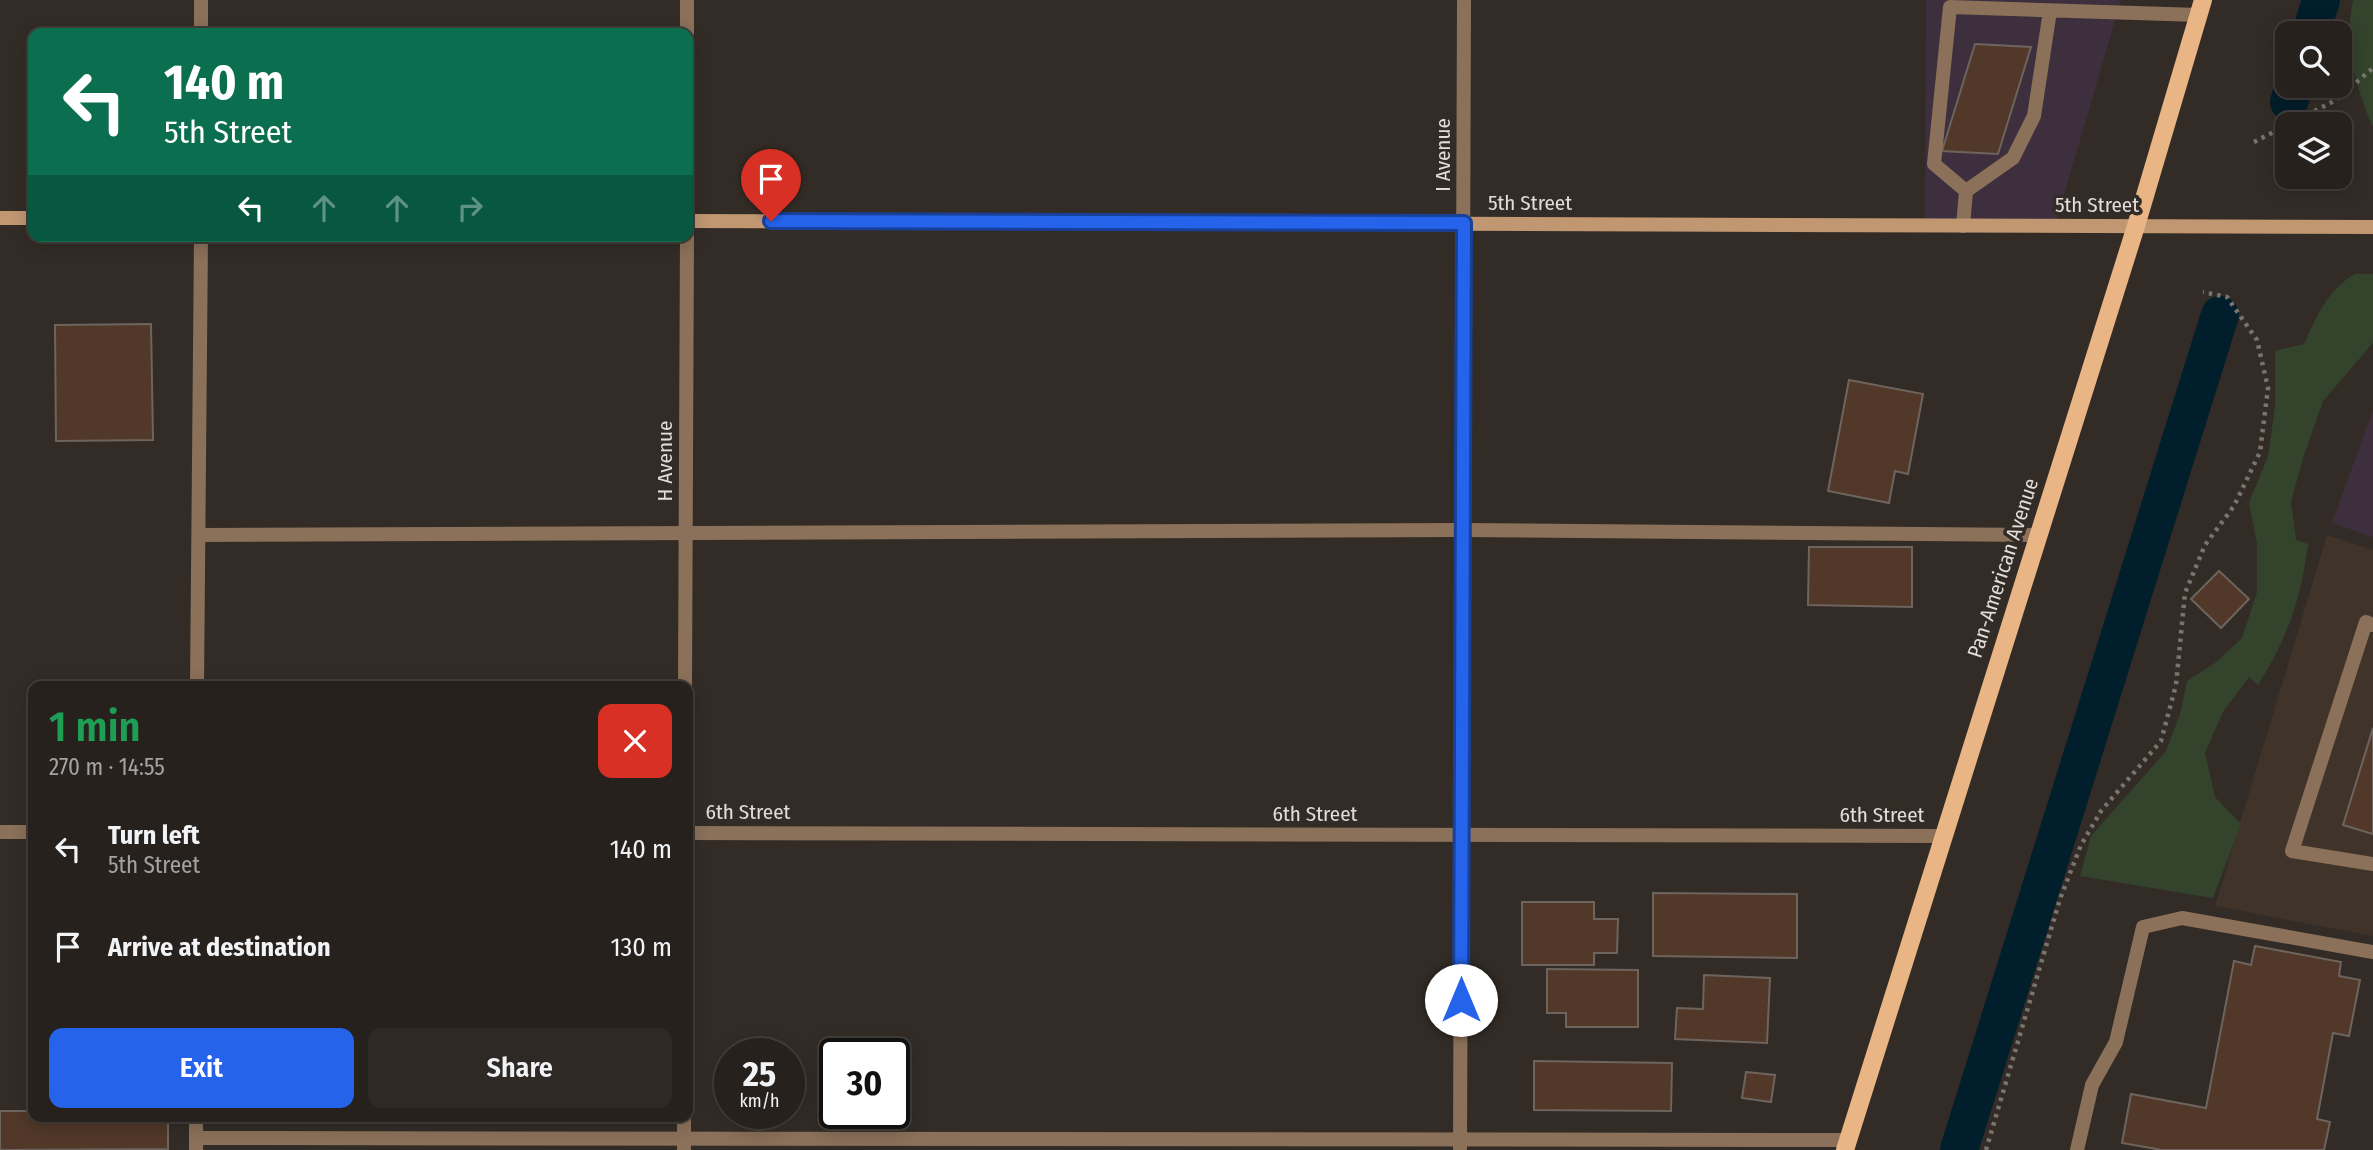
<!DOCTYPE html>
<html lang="en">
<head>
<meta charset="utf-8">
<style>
	body { margin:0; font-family:"Fira Sans Condensed",sans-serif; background:#2e2925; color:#f1f3f6; height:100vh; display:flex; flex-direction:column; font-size:26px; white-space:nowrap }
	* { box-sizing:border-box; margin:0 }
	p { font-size:23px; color:#a4a3a3 }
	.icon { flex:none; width:38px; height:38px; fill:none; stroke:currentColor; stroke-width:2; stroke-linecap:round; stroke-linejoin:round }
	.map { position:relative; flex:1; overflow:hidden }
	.details { position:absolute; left:28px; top:681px; width:665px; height:441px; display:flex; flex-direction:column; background:#26211c; border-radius:14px; box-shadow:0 4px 18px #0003,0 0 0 2px #423e3b }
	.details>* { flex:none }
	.banner { position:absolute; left:28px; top:28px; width:665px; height:214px; border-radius:14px; box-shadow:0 4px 18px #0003,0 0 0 2px #423e3b; background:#0b6e4f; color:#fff; overflow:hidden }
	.buttons { position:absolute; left:2275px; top:21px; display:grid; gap:14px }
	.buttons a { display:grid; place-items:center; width:77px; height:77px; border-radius:14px; background:#26211c; box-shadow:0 4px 18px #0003,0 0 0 2px #423e3b; font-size:35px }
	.speed { position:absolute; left:714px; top:1038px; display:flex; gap:14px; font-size:35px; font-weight:700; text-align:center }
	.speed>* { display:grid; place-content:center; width:91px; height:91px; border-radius:50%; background:#26211c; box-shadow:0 4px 18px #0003,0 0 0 2px #423e3b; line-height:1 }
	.speed small { font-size:18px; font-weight:400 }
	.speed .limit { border:4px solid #111; border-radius:10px; background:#fff; color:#111 }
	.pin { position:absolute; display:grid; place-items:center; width:60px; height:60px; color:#fff; margin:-72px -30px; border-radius:50% 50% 50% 0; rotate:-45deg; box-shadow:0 0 7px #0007 }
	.pin .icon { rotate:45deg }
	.me { position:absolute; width:77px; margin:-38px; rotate:0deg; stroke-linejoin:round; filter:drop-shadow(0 0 5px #0008) }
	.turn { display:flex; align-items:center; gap:24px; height:147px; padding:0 21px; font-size:32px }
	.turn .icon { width:91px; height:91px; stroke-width:2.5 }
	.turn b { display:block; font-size:49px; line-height:60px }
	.lanes { display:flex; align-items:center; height:66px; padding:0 21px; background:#0003; justify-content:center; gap:35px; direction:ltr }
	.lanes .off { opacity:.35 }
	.round { display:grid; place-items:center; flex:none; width:74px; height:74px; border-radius:14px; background:#2e2925 }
	.head { display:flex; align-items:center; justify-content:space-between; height:119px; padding:0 21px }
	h1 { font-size:42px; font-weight:600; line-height:52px; color:#1e9e55 }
	.action { display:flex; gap:14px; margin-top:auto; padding:14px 21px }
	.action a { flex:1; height:80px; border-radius:14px; background:#2563eb; color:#fff; font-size:28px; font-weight:600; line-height:80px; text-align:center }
	.action a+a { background:#2e2925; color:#f1f3f6 }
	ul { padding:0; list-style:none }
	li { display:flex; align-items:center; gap:21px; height:98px; padding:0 21px }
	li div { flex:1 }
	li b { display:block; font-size:26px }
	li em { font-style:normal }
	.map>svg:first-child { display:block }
	.commercial { fill:#3d2f3d }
	.built { fill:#403329 }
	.green { fill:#33432c }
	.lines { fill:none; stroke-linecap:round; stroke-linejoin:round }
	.canal { stroke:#001e2b; stroke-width:38 }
	.building { fill:#513828; stroke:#6d645e; stroke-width:2 }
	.path { stroke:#7a746e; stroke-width:4.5; stroke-dasharray:3.5 5; stroke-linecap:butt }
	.lane { stroke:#8b715a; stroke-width:14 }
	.street { stroke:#8b715a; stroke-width:14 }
	.secondary { stroke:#c19772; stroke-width:14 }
	.primary { stroke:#eab585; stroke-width:18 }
	.route-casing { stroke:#184099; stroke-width:18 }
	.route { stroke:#2563eb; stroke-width:12 }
	.labels { text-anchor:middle; stroke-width:7; stroke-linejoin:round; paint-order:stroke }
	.street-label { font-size:21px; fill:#e2ddd9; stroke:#332c26 }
</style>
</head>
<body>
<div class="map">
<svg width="2373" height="1150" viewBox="0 0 2373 1150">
	<rect width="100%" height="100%" fill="#332c26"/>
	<path class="commercial" d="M 1926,0 L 2121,0 L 2055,226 L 1925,226 Z
		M 2373,410 L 2373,537 L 2332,523 Z"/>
	<path class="built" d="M 2327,535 L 2373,550 L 2373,936 L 2215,906 Z"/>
	<path class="green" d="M 2353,0 L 2373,0 L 2373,127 C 2355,87 2344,43 2353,0 Z
		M 2355,274 L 2373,274 L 2373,343 L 2323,401 L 2303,458 L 2291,502 L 2296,540 L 2308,544 C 2301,599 2288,637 2258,685 L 2249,677 L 2223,712 L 2205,753 L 2215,797 L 2241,824 L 2213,898 L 2080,876 L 2091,836 L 2166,751 L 2180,714 L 2187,681 L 2215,663 L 2242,638 L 2257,592 L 2257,544 L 2249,503 L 2268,456 L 2275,407 L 2275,351 L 2304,344 C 2317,316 2327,290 2355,274 Z"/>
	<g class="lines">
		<path class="canal" d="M 2311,33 L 2321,0
			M 2289,102 L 2294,86
			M 1959,1150 L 2220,315"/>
	</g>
	<path class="building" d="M 1975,44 L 2031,47 L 1998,154 L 1942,151 Z
		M 151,324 L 153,440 L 56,441 L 55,325 Z
		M 1849,380 L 1923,394 L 1908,474 L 1895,471 L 1889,503 L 1828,491 Z
		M 1809,547 L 1912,547 L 1912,607 L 1808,605 Z
		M 2219,571 L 2249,599 L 2221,628 L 2191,599 Z
		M 2373,728 L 2373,834 L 2343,825 Z
		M 1653,893 L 1797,894 L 1797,958 L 1653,956 Z
		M 1522,902 L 1594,902 L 1594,919 L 1618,919 L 1617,953 L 1594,953 L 1594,965 L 1522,965 Z
		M 2255,946 L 2341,962 L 2339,976 L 2360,980 L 2349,1036 L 2333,1033 L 2317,1119 L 2330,1122 L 2324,1150 L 2162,1150 L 2122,1143 L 2131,1094 L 2206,1108 L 2234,961 L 2251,965 Z
		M 1547,969 L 1638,970 L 1638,1027 L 1566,1027 L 1566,1013 L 1547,1013 Z
		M 1704,975 L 1770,978 L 1767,1043 L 1675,1039 L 1677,1008 L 1703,1009 Z
		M 1534,1061 L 1672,1063 L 1671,1111 L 1534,1110 Z
		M 1746,1072 L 1775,1075 L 1771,1102 L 1742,1098 Z
		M 0,1111 L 33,1111 L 33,1116 L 168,1116 L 168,1149 L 0,1150 Z"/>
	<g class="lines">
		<path class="path" d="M 2254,142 L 2336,100 L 2373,68
			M 1986,1150 L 2060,899 L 2081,845 L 2101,811 L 2161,741 L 2176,685 L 2185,593 L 2205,545 L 2234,506 L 2260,452 L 2268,388 L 2257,340 L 2227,297 L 2203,292"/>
		<path class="lane" d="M 201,0 L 201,33
			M 1966,191 L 2013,158 L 2034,116 L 2050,11
			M 1963,226 L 1966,191 L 1934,164 L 1950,7 L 2199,15
			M 199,535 L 1463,530 L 2037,535
			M 2373,625 L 2366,622 L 2292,851 L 2373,864
			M 197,686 L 201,236
			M 196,1116 L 196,1150
			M 196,1138 L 1848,1140
			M 2077,1150 L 2092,1085 L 2116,1042 L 2143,927 L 2182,918 L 2373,952"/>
		<path class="street" d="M 687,33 L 687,0
			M 685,686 L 687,236
			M 0,832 L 33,832
			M 688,833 L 1941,836
			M 684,1150 L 684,1116
			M 1460,1150 L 1464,0"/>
		<path class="secondary" d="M 0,218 L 33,218
			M 688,221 L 2373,227"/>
		<path class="primary" d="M 1845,1150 L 2136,226 L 2203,0"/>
	</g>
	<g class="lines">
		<g class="route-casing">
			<path id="route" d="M 771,221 L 1464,223 L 1461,1000"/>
		</g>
		<use href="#route" class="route"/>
	</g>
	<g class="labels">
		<g class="street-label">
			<text transform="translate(1443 155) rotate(-90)" y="7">I Avenue</text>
			<text x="1530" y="210">5th Street</text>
			<text x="2097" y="212">5th Street</text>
			<text transform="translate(665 461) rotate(-90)" y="7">H Avenue</text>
			<text transform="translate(2003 568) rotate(-72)" y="7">Pan-American Avenue</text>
			<text x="748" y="819">6th Street</text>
			<text x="1315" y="821">6th Street</text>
			<text x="1882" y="822">6th Street</text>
		</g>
	</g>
</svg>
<div class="buttons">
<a><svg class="icon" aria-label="search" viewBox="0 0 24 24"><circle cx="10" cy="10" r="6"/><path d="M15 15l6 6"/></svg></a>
<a><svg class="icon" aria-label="layers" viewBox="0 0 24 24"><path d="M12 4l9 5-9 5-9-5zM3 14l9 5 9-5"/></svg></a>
</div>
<div class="speed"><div>25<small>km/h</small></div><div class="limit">30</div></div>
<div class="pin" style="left:771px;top:221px;background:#d93025"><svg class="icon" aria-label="arrive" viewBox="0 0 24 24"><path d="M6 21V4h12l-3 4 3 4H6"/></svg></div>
<svg class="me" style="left:1461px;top:1000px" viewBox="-20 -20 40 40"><circle r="19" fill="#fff"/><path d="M0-13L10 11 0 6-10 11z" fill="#2563eb"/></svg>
<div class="banner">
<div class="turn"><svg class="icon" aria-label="left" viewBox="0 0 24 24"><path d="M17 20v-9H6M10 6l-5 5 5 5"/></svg><div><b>140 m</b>5th Street</div></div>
<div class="lanes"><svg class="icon" aria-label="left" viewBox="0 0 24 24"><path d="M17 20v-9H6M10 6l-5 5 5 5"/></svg><svg class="icon off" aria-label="ahead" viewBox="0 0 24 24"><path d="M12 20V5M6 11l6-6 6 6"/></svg><svg class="icon off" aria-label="ahead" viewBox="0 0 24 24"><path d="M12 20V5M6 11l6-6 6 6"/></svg><svg class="icon off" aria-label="right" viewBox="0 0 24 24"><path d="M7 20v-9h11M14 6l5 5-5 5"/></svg></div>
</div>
<section class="details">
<div class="head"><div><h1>1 min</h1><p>270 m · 14:55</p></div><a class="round" style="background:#d93025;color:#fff"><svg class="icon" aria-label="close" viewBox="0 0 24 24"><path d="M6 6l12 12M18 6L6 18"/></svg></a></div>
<ul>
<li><svg class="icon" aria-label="left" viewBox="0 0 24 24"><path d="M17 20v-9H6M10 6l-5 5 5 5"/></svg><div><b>Turn left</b><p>5th Street</p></div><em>140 m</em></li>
<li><svg class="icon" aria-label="arrive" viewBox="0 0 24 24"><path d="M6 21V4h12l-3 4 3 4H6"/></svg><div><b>Arrive at destination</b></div><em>130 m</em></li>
</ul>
<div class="action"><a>Exit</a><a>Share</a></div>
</section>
</div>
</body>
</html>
